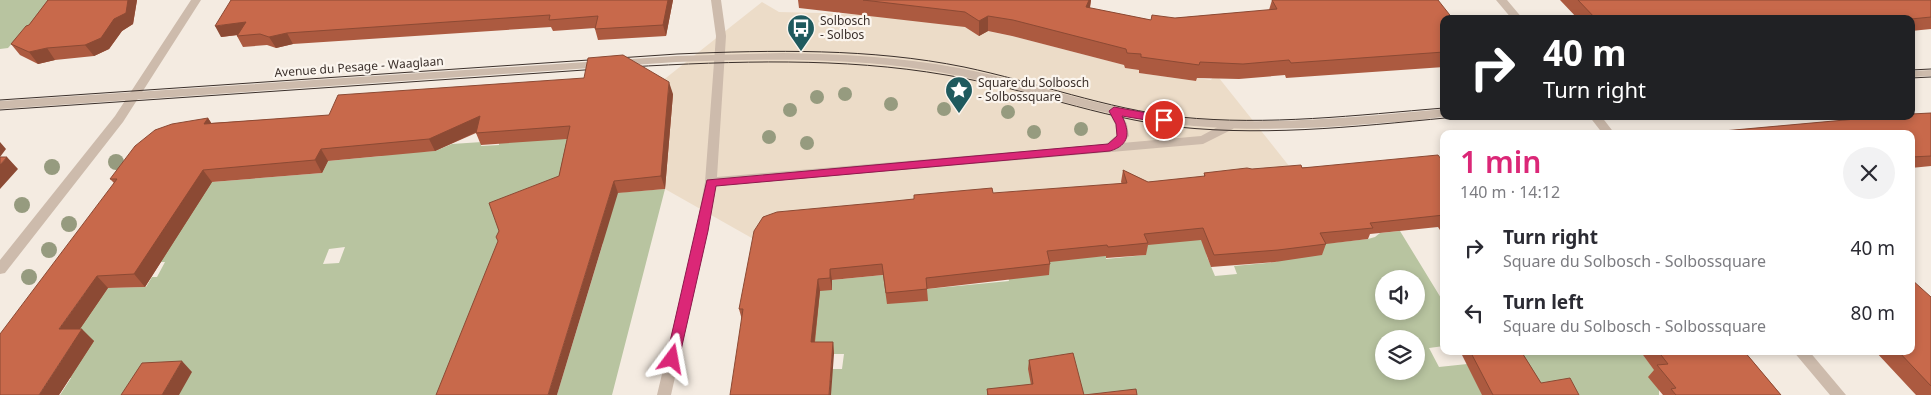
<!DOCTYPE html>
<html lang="en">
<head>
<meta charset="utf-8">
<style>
	body { margin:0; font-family:"Noto Sans",sans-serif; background:#f2f2f3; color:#2b2b33; height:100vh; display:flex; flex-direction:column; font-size:19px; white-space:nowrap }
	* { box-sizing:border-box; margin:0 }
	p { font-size:16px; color:#7c7c81 }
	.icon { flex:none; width:28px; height:28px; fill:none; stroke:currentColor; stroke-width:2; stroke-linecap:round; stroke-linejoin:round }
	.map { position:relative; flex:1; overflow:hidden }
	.drawer { position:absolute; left:1440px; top:130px; width:475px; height:225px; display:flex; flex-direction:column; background:#fff; border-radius:10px; box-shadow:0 2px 8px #0003 }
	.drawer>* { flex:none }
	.top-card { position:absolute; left:1440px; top:15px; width:475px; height:105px; border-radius:10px; box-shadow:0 2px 8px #0003; background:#202124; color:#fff; overflow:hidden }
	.controls { position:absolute; left:1375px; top:270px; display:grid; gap:10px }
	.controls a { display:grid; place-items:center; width:50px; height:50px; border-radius:50%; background:#fff; box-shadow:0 2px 8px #0003; font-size:25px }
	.pin { position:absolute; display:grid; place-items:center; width:42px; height:42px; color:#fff; margin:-21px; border:2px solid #fff; border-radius:50%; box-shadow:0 1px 5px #0007 }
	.me { position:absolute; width:55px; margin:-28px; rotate:13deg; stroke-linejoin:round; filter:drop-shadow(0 0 4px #0008) }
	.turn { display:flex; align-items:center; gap:18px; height:105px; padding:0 20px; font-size:22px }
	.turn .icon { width:65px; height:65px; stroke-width:2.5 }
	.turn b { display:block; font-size:35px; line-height:42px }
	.round { display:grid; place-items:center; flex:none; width:52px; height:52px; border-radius:26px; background:#f2f2f3 }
	.headline { display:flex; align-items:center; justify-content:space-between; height:85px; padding:0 20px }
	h1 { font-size:30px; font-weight:600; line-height:38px; color:#db2777 }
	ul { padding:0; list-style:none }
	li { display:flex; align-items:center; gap:15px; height:65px; padding:0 20px }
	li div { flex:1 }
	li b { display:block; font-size:19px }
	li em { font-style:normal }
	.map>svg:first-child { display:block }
	.green { fill:#b8c4a0; fill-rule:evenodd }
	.plaza { fill:#ecdcc8 }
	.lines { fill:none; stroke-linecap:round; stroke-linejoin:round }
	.minor { fill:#cdbbac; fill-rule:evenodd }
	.tertiary { fill:#cdbbac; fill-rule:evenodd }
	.tram { stroke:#3b302b; stroke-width:1 }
	.tree { fill:#969b7f }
	.wall { fill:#ac5a40 }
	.shaded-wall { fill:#8c4a34 }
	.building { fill:#c8694b; stroke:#8c4a34 }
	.route { fill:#db2777; stroke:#8e194d }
	.labels { text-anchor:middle; stroke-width:4.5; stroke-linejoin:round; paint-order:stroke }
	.poi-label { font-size:12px; fill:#3b302b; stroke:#fbf5ee; text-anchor:start }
	.street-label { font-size:12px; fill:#3b302b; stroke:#fbf5ee }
</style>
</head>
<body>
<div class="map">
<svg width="1931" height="395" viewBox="0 0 1931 395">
	<rect width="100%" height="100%" fill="#f4ebe1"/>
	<path class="green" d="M 0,0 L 94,0 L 16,39 L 8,48 L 0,49 Z
		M 575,134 L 613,193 L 665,189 L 612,395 L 557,395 L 603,243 L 448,395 L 60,395 L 71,378 L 60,378 L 68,342 L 108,288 L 146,287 L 152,277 L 157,277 L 165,262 L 156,262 L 200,183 L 322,173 L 328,161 L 382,156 L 386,148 L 399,153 L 435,151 L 452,144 L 482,142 L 481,146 L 499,145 L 499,143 ZM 345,247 L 339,263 L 323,264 L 329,249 Z
		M 1400,231 L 1444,303 L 1444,346 L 1429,348 L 1439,367 L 1514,359 L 1509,351 L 1640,351 L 1659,376 L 1659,395 L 1080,395 L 1033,393 L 1013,395 L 831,395 L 830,369 L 842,369 L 844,354 L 806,354 L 805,272 L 831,290 L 832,280 L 883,275 L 909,302 L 927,301 L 927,289 L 1009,281 L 1004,260 L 1106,256 L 1106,259 L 1145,255 L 1139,237 L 1204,240 L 1207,257 L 1215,276 L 1237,274 L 1234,266 L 1276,262 L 1312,236 L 1332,243 L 1368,239 L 1375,237 L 1380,233 ZM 1384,279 L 1416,279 L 1416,311 L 1384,311 ZM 1384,339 L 1416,339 L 1416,371 L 1384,371 Z"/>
	<path class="plaza" d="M 762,2 L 779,12 L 859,14 L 946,23 L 1012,36 L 1124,65 L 1125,68 L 1139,70 L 1139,73 L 1196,81 L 1197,78 L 1211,80 L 1213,77 L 1219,78 L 1297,176 L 757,241 L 665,189 L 669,134 L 657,85 Z"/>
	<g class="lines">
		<path class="minor" d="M 191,0 L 201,0 L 123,122 L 5,273 L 0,274 L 0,260 L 115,116 Z
			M 711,0 L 721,0 L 726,36 L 717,177 L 1106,144 L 1117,135 L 1115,124 L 1108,111 L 1114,107 L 1118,108 L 1127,124 L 1129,136 L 1122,143 L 1201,136 L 1225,123 L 1233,123 L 1235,126 L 1233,129 L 1203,144 L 716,186 L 708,231 L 671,395 L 657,395 L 696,231 L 705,182 L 716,36 Z
			M 1496,0 L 1507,0 L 1523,19 L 1512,19 Z
			M 1589,116 L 1601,116 L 1615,134 L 1603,134 Z
			M 1793,351 L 1809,351 L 1846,395 L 1830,395 Z"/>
		<path class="tertiary" d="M 783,53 C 842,54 901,57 959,68 C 1032,82 1102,109 1176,117 C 1266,127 1355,117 1444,109 L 1444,116 L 1446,116 C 1420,121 1394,122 1368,124 C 1286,131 1204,132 1123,116 C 1057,103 993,80 926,70 C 843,57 759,59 676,62 L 0,109 L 0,101 L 676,56 Z
			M 1931,70 L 1931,76 L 1911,77 L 1911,71 Z"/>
		<path class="tram" d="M 629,67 C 735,61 842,57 946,75 C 1025,88 1099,118 1178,127 C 1274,137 1370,125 1466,116
			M 1911,70 L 1931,69
			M 1911,78 L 1931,77
			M 0,100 L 677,54 C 773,50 870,48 964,67 C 1036,82 1106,109 1180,117 C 1268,126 1357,115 1444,108
			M 0,110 L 599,69"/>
	</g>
	<g class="tree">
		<circle cx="845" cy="94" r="7"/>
		<circle cx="817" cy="97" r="7"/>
		<circle cx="891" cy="104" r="7"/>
		<circle cx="944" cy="109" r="7"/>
		<circle cx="790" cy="110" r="7"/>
		<circle cx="1008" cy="112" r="7"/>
		<circle cx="1081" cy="129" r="7"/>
		<circle cx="1034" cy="132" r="7"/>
		<circle cx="769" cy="137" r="7"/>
		<circle cx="807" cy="143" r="7"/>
		<circle cx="116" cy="162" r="8"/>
		<circle cx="52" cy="167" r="8"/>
		<circle cx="22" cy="205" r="8"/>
		<circle cx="69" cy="224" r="8"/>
		<circle cx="49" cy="250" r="8"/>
		<circle cx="29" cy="277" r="8"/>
	</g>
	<path class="wall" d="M 48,0 L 137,0 L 133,24 L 122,31 L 109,49 L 94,56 L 55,60 L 38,64 L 20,55 L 11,44 L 29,25 Z
		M 231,0 L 673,0 L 666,36 L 598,40 L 595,29 L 595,28 L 553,31 L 551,27 L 293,44 L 276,48 L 267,45 L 243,47 L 237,36 L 238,35 L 221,37 Z
		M 798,0 L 1091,0 L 1090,8 L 1151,20 L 1269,10 L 1272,0 L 1444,19 L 1444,67 L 1286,78 L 1285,75 L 1239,79 L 1197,78 L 1196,81 L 1139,73 L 1139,70 L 1125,68 L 1124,65 L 1012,36 L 988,31 L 979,36 L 965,27 L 799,8 Z
		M 1560,0 L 1931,0 L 1931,29 L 1911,31 L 1911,19 L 1578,19 Z
		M 673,94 L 665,189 L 618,193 L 559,176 L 567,139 L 481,145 L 476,133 L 435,151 L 328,161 L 322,173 L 212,182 L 145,287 L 108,288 L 80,329 L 94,341 L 59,395 L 114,183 L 110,179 L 208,118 L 211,123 Z
		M 1931,113 L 1931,166 L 1911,168 L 1911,134 L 1701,134 L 1701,133 Z
		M 1444,163 L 1444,236 L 1438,227 L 1370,234 L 1368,239 L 1326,244 L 1322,255 L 1275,262 L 1211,267 L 1201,240 L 1148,245 L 1146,255 L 1106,258 L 1106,256 L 1050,262 L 1049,275 L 927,289 L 928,301 L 887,304 L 883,275 L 832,280 L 832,290 L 820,291 L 815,342 L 833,342 L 834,354 L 742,320 L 739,309 L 885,202 L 1122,184 L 1121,182 L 1123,170 L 1148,182 L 1204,177 L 1204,173 L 1252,169 Z
		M 1931,297 L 1931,395 L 1916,395 L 1875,351 L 1911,351 Z
		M 1460,351 L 1521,351 L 1541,383 L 1579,395 L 1482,395 Z
		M 1640,351 L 1744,351 L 1781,395 L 1663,395 L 1648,377 L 1654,370 Z
		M 1029,360 L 1084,395 L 1137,395 L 987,395 L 987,389 L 1031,385 L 1028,369 Z"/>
	<path class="shaded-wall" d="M 128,0 L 137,0 L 133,24 L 122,31 L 109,49 L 94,56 L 85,45 Z
		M 668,0 L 673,0 L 666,36 L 663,25 Z
		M 1089,0 L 1091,0 L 1089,12 L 1086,7 Z
		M 988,16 L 988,31 L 979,36 L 979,21 Z
		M 246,22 L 252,33 L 221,37 L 215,26 Z
		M 287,33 L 293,44 L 276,48 L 269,37 Z
		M 47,48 L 55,60 L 38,64 L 29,52 Z
		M 669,82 L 673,94 L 665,189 L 661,176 Z
		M 480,116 L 485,128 L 435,151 L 429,139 Z
		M 208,118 L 216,130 L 204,124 Z
		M 0,142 L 6,149 L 0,157 Z
		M 321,149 L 328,161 L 322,173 L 315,160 Z
		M 7,157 L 18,169 L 0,189 L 0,165 Z
		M 203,170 L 212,182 L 145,287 L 134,274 Z
		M 614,181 L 618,193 L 557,395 L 548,395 Z
		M 830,269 L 832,280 L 832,290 L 830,278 Z
		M 97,276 L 108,288 L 71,342 L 59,329 Z
		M 818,279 L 820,291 L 813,354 L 811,342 Z
		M 82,329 L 94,341 L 59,395 L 39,395 Z
		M 833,342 L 834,354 L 831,395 L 829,395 Z
		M 182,361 L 192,372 L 179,395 L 162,395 Z"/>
	<path class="building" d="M 48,0 L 128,0 L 126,13 L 114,19 L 101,38 L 85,45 L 47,48 L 29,52 L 11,44 L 26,26 L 29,25 Z
		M 231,0 L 668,0 L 663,25 L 595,29 L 598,16 L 549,20 L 550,15 L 287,33 L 269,37 L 260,34 L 237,36 L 246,22 L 215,26 Z
		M 863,0 L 1089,0 L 1086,7 L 1151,20 L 1152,15 L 1175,18 L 1277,9 L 1272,0 L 1438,0 L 1453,19 L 1444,19 L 1444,52 L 1291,63 L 1289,60 L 1243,64 L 1200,62 L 1199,65 L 1141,57 L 1141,54 L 1127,53 L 1126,49 L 1013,20 L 988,16 L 979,21 L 965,12 Z
		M 1578,0 L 1931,0 L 1931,17 L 1911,19 L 1596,19 Z
		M 623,55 L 669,82 L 661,176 L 614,181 L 548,395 L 436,395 L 498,241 L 496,237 L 499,231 L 489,203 L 559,176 L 570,126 L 476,133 L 480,116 L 429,139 L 321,149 L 315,160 L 203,170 L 134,274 L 97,276 L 59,329 L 82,329 L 39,395 L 0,395 L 0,334 L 117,179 L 110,179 L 135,146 L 155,130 L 172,124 L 208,118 L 204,124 L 329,115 L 338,95 L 584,78 L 588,58 Z
		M 1931,113 L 1931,156 L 1911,157 L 1911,134 L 1701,134 L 1701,133 L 1889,116 L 1911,116 L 1911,114 Z
		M 1438,155 L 1444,163 L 1444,215 L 1370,223 L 1373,228 L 1320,233 L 1326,244 L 1278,250 L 1214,255 L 1203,228 L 1144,234 L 1148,243 L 1108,247 L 1107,245 L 1047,251 L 1050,264 L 926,278 L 927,289 L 886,293 L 882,264 L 830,269 L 830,278 L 818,279 L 811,342 L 833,342 L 829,395 L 730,395 L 743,309 L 739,309 L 754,231 L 763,217 L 777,212 L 885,202 L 914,199 L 914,195 L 992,188 L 993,193 L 1127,183 L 1123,170 L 1148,182 L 1205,176 L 1204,173 L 1247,168 L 1252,169 L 1301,165 L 1302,168 Z
		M 0,157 L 7,157 L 0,165 Z
		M 1911,279 L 1931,297 L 1931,386 L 1898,351 L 1911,351 Z
		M 1470,351 L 1521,351 L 1541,383 L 1570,378 L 1579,395 L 1493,395 Z
		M 1658,351 L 1744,351 L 1781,395 L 1676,395 L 1671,389 L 1676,388 L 1657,365 L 1668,364 Z
		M 1073,353 L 1084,395 L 1136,389 L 1137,395 L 988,395 L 987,389 L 1033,384 L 1029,360 Z
		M 182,361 L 162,395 L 121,395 L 142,363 Z"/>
	<path class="route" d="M 1114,107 L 1164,116 L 1170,120 L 1164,123 L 1122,116 C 1130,132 1130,145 1110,151 L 716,186 L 708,231 L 679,359 L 677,362 L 672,364 L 668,362 L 666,359 L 707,180 L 1108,144 L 1117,136 L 1116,124 L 1109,111 Z"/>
	<defs>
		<g id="bus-pin" transform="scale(1.4375)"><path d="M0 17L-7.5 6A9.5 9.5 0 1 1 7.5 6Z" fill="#1f5a5e" stroke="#fbf5ee"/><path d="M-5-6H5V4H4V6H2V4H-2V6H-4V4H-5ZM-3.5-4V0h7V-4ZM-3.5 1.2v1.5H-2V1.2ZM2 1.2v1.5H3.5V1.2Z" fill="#fff"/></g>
		<g id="sight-pin" transform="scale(1.4375)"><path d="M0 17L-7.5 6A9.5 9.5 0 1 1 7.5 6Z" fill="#1f5a5e" stroke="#fbf5ee"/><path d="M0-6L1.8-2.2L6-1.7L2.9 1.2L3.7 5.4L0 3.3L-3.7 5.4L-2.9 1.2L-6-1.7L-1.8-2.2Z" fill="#fff"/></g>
	</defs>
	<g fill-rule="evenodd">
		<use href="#bus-pin" x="801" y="28"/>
		<use href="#sight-pin" x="959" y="90"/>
	</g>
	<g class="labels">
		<g class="poi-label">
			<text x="820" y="25">Solbosch<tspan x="820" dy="14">- Solbos</tspan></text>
			<text x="978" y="87">Square du Solbosch<tspan x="978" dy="14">- Solbossquare</tspan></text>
		</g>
		<g class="street-label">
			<text transform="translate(359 67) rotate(-4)" y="4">Avenue du Pesage - Waaglaan</text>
		</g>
	</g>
</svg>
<div class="controls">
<a><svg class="icon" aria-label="sound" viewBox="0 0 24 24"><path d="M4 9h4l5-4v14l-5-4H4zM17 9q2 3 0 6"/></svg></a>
<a><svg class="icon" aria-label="layers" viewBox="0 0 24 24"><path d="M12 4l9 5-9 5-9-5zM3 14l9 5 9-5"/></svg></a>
</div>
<div class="pin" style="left:1164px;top:120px;background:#d93025"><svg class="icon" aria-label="arrive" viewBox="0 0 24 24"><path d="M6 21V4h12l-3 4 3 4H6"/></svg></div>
<svg class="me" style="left:672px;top:359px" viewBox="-20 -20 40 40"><path d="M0-17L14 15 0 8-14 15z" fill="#db2777" stroke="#fff" stroke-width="4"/></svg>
<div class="top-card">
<div class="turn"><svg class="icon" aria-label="right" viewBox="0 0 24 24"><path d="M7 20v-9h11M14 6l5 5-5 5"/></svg><div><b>40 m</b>Turn right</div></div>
</div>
<section class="drawer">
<div class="headline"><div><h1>1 min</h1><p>140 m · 14:12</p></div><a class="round"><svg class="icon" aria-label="close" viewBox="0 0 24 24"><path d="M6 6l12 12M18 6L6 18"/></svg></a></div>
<ul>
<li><svg class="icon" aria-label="right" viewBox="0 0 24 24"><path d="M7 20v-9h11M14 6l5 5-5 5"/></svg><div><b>Turn right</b><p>Square du Solbosch - Solbossquare</p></div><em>40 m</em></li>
<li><svg class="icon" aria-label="left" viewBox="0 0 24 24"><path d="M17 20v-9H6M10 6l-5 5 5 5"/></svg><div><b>Turn left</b><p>Square du Solbosch - Solbossquare</p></div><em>80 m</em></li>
</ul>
</section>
</div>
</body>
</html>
